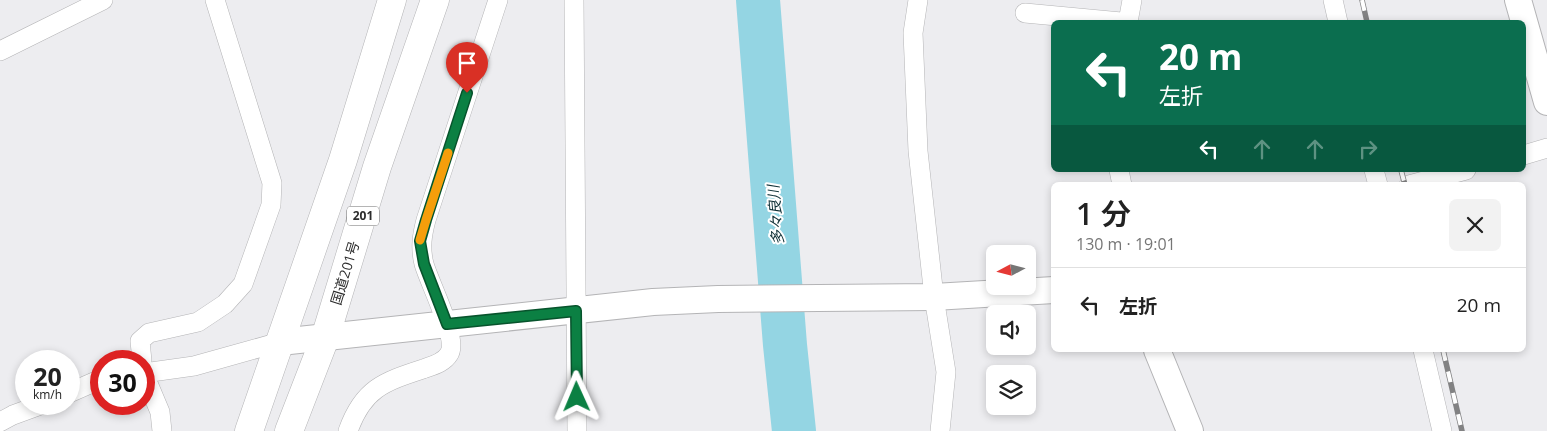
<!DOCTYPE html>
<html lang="ja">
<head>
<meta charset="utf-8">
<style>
	body { margin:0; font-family:"Open Sans","Noto Sans JP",sans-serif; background:#f2f2f2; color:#222; height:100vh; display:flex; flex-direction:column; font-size:19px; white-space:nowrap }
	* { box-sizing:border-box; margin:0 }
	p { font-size:16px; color:#767676 }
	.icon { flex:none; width:28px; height:28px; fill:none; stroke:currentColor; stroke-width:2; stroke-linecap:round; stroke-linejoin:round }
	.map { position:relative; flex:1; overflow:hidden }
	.side { position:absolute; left:1051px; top:182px; width:475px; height:170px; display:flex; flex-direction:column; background:#fff; border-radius:8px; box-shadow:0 2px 8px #0003 }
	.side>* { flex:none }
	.guide { position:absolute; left:1051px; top:20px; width:475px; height:152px; border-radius:8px; box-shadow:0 2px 8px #0003; background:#0b6e4f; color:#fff; overflow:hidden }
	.needle { width:32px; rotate:263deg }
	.buttons { position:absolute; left:986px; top:245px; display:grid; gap:10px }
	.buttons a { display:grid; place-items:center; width:50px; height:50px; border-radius:8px; background:#fff; box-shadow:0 2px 8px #0003; font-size:25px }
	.speed { position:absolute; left:15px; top:350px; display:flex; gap:10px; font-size:25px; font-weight:700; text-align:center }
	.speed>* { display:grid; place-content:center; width:65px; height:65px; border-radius:50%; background:#fff; box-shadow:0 2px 8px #0003; line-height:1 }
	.speed small { font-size:12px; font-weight:400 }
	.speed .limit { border:8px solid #d22; background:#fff; color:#111 }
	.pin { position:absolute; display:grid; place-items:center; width:42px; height:42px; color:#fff; margin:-51px -21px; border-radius:50% 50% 50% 0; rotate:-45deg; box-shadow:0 0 5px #0007 }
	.pin .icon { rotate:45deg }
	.me { position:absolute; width:55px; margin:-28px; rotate:359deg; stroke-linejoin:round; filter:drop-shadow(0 0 4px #0008) }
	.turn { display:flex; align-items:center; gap:18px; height:105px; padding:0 25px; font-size:22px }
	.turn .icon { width:65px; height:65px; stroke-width:2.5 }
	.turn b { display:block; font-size:35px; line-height:42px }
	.lanes { display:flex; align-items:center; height:48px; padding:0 25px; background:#0003; justify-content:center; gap:25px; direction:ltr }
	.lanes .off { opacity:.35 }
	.round { display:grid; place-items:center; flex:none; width:52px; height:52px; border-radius:8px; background:#f2f2f2 }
	.summary { display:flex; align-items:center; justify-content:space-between; height:85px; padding:0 25px }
	h1 { font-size:30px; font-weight:600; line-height:38px }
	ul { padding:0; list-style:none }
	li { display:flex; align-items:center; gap:15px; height:75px; padding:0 25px; border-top:1px solid #e0e0e0 }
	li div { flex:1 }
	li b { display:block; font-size:19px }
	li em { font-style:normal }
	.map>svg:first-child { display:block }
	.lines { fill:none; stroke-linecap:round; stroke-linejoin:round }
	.river { stroke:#94d5e3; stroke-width:44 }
	.street-casing { stroke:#b4b4b6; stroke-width:20 }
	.secondary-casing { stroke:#b4b4b6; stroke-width:28 }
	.highway-casing { stroke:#b4b4b6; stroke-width:29 }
	.street { stroke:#fff; stroke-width:19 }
	.secondary { stroke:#fff; stroke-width:26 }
	.highway { stroke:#fff; stroke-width:28 }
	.rail-casing { stroke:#828283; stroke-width:5.5 }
	.rail { stroke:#fff; stroke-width:4; stroke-dasharray:11; stroke-linecap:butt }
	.route-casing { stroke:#07532c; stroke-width:12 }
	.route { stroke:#0b8043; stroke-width:9 }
	.slow { stroke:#f59e0b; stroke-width:9 }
	.labels { text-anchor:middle; stroke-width:4; stroke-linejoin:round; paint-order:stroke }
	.shield { fill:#fff; stroke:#6b6b6b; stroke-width:1 }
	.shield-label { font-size:12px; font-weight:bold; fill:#2c2c2c }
	.street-label { font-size:14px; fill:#2c2c2c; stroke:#fff }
	.water-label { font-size:15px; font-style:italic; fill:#0f3036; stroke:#fff }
</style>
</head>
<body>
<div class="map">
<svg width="1547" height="431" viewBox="0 0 1547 431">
	<rect width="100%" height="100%" fill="#ededf0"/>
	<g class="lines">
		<path class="river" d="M 758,0 L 785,345 L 794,431"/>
		<g class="street-casing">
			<path id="street" d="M 574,0 L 577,431
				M 918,0 L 913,33 L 918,151 L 934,297 L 946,372 L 940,431
				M 1333,0 L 1338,22
				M 1025,13 L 1121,22
				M 1128,22 L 1132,0
				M 0,51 L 103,0
				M 1524,155 L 1547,148
				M 1119,170 L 1122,185
				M 1374,170 L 1378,185
				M 1409,185 L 1466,170
				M 1423,350 L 1442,431
				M 142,361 L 140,341 L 149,333 L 198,322 L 225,304 L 243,284 L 271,205 L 272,183 L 215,0
				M 144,373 L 194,366 L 280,342
				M 144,374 L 160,412 L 162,431
				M 69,393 L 101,379
				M 0,422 L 13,415 L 43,404
				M 348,431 C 363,389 383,382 423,369 C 431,366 444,363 449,354 C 459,340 429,282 424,264 C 420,248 422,235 426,220 L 498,0"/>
		</g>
		<g class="secondary-casing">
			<path id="secondary" d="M 1518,0 L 1547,102
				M 280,342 L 653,302 L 718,299 L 934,297 L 1054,290
				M 1157,350 L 1190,431"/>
		</g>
		<g class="highway-casing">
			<path id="highway" d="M 249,431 L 343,160 L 392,0
				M 289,431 L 325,338 L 377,167 L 435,0"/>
		</g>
		<use href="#street" class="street"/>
		<use href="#secondary" class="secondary"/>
		<use href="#highway" class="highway"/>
		<g class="rail-casing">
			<path id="rail" d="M 1362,0 L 1367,22
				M 1401,170 L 1405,185
				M 1443,350 L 1462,431"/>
		</g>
		<use href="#rail" class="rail"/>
	</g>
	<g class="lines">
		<g class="route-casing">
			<path id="route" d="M 467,93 L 426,220 L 420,241 L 424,264 L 447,324 L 576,311 L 577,397"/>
		</g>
		<use href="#route" class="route"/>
		<path class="slow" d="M 420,240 L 426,220 L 448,153"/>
	</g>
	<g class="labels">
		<rect class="shield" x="347" y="206.5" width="32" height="19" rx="4"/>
		<g class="shield-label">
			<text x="363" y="220">201</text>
		</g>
		<g class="street-label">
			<text transform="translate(345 273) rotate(-73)" y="5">国道201号</text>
		</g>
		<g class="water-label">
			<text transform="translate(776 215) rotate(-95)" y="5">多々良川</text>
		</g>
	</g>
</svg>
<div class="buttons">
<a><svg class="needle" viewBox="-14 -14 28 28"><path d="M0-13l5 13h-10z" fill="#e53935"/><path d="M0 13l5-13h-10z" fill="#767676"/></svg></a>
<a><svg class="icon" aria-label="sound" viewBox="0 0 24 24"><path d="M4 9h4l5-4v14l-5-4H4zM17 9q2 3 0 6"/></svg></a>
<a><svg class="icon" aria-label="layers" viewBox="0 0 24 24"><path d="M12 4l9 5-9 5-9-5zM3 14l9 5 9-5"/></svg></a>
</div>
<div class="speed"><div>20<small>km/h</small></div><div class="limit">30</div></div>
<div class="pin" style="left:467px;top:93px;background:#d93025"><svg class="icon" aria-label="arrive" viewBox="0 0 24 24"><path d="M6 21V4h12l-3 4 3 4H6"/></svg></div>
<svg class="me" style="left:577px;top:397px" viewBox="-20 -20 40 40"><path d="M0-17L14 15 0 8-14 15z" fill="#0b8043" stroke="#fff" stroke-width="4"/></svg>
<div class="guide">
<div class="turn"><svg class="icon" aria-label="left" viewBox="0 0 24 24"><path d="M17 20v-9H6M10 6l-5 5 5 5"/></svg><div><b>20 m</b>左折</div></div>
<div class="lanes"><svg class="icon" aria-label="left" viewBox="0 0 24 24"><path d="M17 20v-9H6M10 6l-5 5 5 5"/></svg><svg class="icon off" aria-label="ahead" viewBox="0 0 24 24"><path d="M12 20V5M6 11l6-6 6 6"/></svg><svg class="icon off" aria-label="ahead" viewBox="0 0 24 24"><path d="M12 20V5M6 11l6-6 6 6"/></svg><svg class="icon off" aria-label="right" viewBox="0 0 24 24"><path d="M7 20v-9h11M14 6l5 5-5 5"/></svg></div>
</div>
<section class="side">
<div class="summary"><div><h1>1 分</h1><p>130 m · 19:01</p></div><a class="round"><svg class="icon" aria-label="close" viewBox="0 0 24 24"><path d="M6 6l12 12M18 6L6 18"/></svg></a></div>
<ul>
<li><svg class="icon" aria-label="left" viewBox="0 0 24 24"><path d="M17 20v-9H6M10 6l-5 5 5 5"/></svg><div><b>左折</b></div><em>20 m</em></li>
</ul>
</section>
</div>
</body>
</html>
